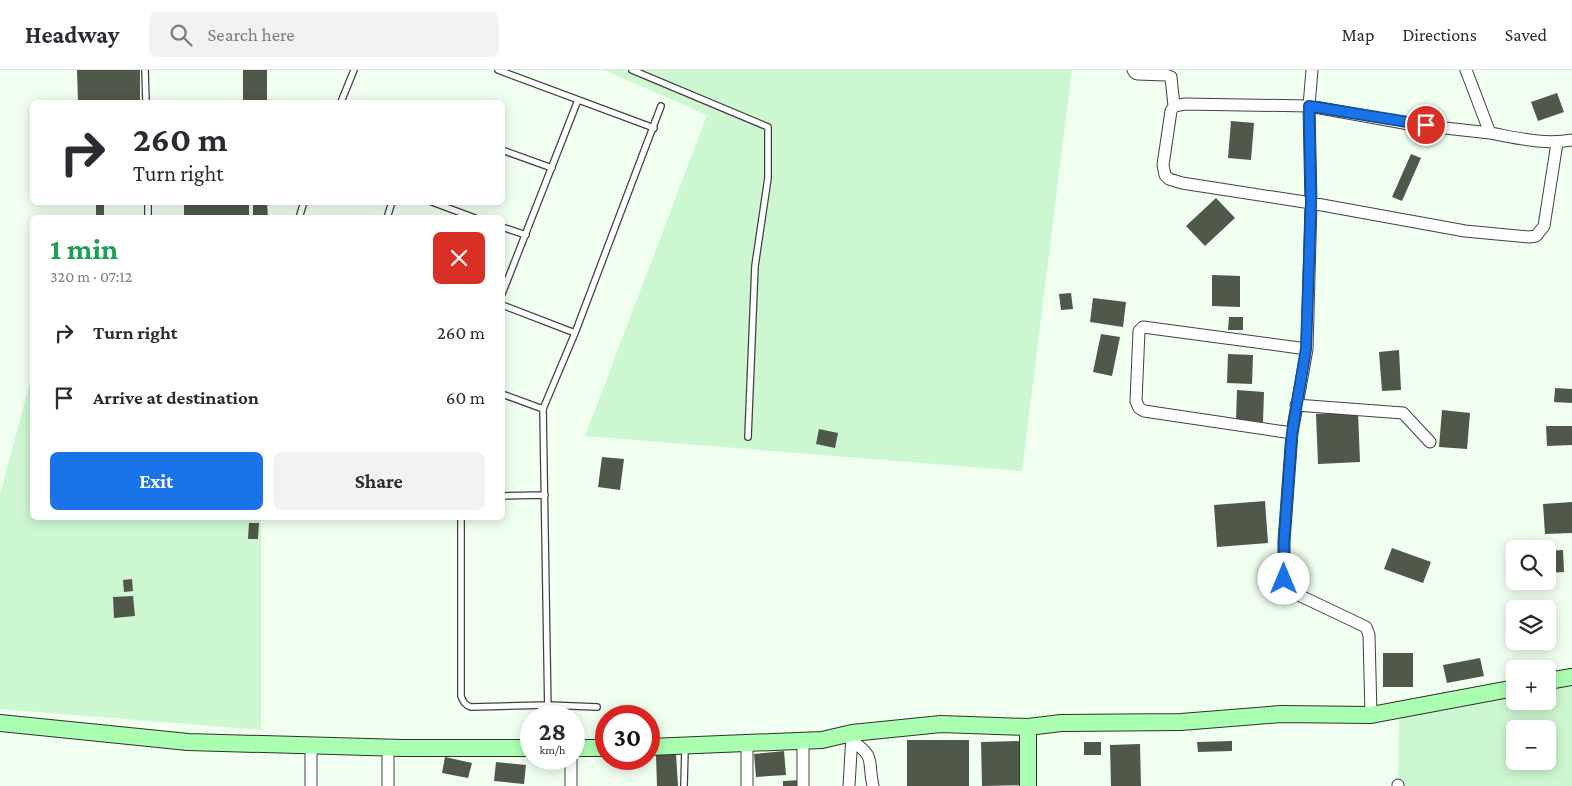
<!DOCTYPE html>
<html lang="en">
<head>
<meta charset="utf-8">
<style>
	body { margin:0; font-family:"Crimson Pro",serif; background:#f2f2f3; color:#2b2b33; height:100vh; display:flex; flex-direction:column; font-size:19px; white-space:nowrap }
	* { box-sizing:border-box; margin:0 }
	p { font-size:16px; color:#7c7c81 }
	.icon { flex:none; width:28px; height:28px; fill:none; stroke:currentColor; stroke-width:2; stroke-linecap:round; stroke-linejoin:round }
	.map { position:relative; flex:1; overflow:hidden }
	.drawer { position:absolute; left:30px; top:145px; width:475px; height:305px; display:flex; flex-direction:column; background:#fff; border-radius:8px; box-shadow:0 2px 12px #0003 }
	.drawer>* { flex:none }
	.hud { position:absolute; left:30px; top:30px; width:475px; height:105px; border-radius:8px; box-shadow:0 2px 12px #0003; background:#fff; color:#2b2b33; overflow:hidden }
	.tools { position:absolute; left:1506px; top:470px; display:grid; gap:10px }
	.tools a { display:grid; place-items:center; width:50px; height:50px; border-radius:8px; background:#fff; box-shadow:0 2px 12px #0003; font-size:25px }
	.speed { position:absolute; left:520px; top:635px; display:flex; gap:10px; font-size:25px; font-weight:700; text-align:center }
	.speed>* { display:grid; place-content:center; width:65px; height:65px; border-radius:50%; background:#fff; box-shadow:0 2px 12px #0003; line-height:1 }
	.speed small { font-size:12px; font-weight:400 }
	.speed .limit { border:8px solid #d22; background:#fff; color:#111 }
	.pin { position:absolute; display:grid; place-items:center; width:42px; height:42px; color:#fff; margin:-21px; border:2px solid #fff; border-radius:50%; box-shadow:0 1px 5px #0007 }
	.me { position:absolute; width:55px; margin:-28px; rotate:0deg; stroke-linejoin:round; filter:drop-shadow(0 0 4px #0008) }
	.turn { display:flex; align-items:center; gap:18px; height:105px; padding:0 20px; font-size:22px }
	.turn .icon { width:65px; height:65px; stroke-width:2.5 }
	.turn b { display:block; font-size:35px; line-height:42px }
	.round { display:grid; place-items:center; flex:none; width:52px; height:52px; border-radius:8px; background:#f2f2f3 }
	.overview { display:flex; align-items:center; justify-content:space-between; height:85px; padding:0 20px }
	h1 { font-size:30px; font-weight:700; line-height:38px; color:#1e9e55 }
	.button { display:flex; gap:10px; margin-top:auto; padding:10px 20px }
	.button a { flex:1; height:58px; border-radius:8px; background:#1a73e8; color:#fff; font-size:20px; font-weight:700; line-height:58px; text-align:center }
	.button a+a { background:#f2f2f3; color:#2b2b33 }
	ul { padding:0; list-style:none }
	li { display:flex; align-items:center; gap:15px; height:65px; padding:0 20px }
	li div { flex:1 }
	li b { display:block; font-size:19px }
	li em { font-style:normal }
	header { display:flex; align-items:center; gap:30px; box-sizing:border-box; height:70px; padding:0 25px; background:#fff; border-bottom:1px solid #e1e1e2 }
	header strong { font-size:24px }
	nav { display:flex; gap:28px; margin-inline-start:auto; font-size:18px }
	.search { width:350px; height:45px; background:#f2f2f3; display:flex; align-items:center; gap:12px; box-sizing:border-box; padding:0 18px; border-radius:8px; color:#7c7c81; font-size:19px }
	.map>svg:first-child { display:block }
	.farmland { fill:#cdf7d1; fill-rule:evenodd }
	.building { fill:#50584a }
	.lines { fill:none; stroke-linecap:round; stroke-linejoin:round }
	.lane-casing { stroke:#414141; stroke-width:8 }
	.street-casing { stroke:#414141; stroke-width:13 }
	.secondary-casing { stroke:#303030; stroke-width:18 }
	.lane { stroke:#fff; stroke-width:5.5 }
	.street { stroke:#fff; stroke-width:11 }
	.secondary { stroke:#abffb0; stroke-width:16 }
	.route-casing { stroke:#114b97; stroke-width:12 }
	.route { stroke:#1a73e8; stroke-width:9 }
</style>
</head>
<body>
<header>
<strong>Headway</strong>
<div class="search"><svg class="icon" aria-label="search" viewBox="0 0 24 24"><circle cx="10" cy="10" r="6"/><path d="M15 15l6 6"/></svg>Search here</div>
<nav><a>Map</a><a>Directions</a><a>Saved</a></nav>
</header>
<div class="map">
<svg width="1572" height="716" viewBox="0 0 1572 716">
	<rect width="100%" height="100%" fill="#f0fff0"/>
	<path class="farmland" d="M 604,0 L 1072,0 L 1022,401 L 585,366 L 707,45 Z
		M 32,305 L 32,448 L 261,448 L 261,660 L 0,639 L 0,424 Z
		M 1572,615 L 1572,716 L 1398,716 L 1399,647 L 1515,626 L 1515,631 L 1548,631 L 1548,620 ZM 1515,659 L 1548,659 L 1548,691 L 1515,691 Z"/>
	<path class="building" d="M 77,0 L 140,0 L 140,32 L 78,32 Z
		M 243,0 L 267,0 L 267,32 L 243,32 Z
		M 1557,23 L 1564,42 L 1538,51 L 1531,32 Z
		M 1231,51 L 1254,53 L 1251,90 L 1228,88 Z
		M 1411,84 L 1421,88 L 1402,131 L 1392,127 Z
		M 1216,128 L 1235,148 L 1205,176 L 1186,156 Z
		M 184,132 L 249,132 L 249,148 L 184,148 Z
		M 253,132 L 267,132 L 268,148 L 253,148 Z
		M 96,135 L 104,135 L 104,148 L 96,148 Z
		M 1212,205 L 1240,206 L 1240,237 L 1212,236 Z
		M 1071,223 L 1073,239 L 1061,240 L 1059,224 Z
		M 1093,228 L 1126,232 L 1123,257 L 1090,252 Z
		M 1229,247 L 1243,247 L 1243,260 L 1228,260 Z
		M 1101,264 L 1120,267 L 1112,306 L 1093,302 Z
		M 1399,280 L 1401,320 L 1382,321 L 1379,282 Z
		M 1228,284 L 1253,285 L 1252,314 L 1227,313 Z
		M 1555,318 L 1572,319 L 1572,333 L 1554,332 Z
		M 1237,320 L 1264,322 L 1263,352 L 1236,351 Z
		M 1442,340 L 1470,343 L 1467,379 L 1439,377 Z
		M 1358,342 L 1360,392 L 1318,394 L 1316,344 Z
		M 1546,356 L 1572,356 L 1572,375 L 1547,376 Z
		M 819,359 L 838,363 L 835,378 L 816,374 Z
		M 602,387 L 624,389 L 620,420 L 598,417 Z
		M 1265,431 L 1268,473 L 1217,477 L 1214,435 Z
		M 1572,432 L 1572,463 L 1545,464 L 1543,434 Z
		M 249,453 L 259,453 L 258,469 L 248,469 Z
		M 1392,478 L 1431,492 L 1423,513 L 1384,499 Z
		M 1563,480 L 1564,502 L 1548,503 L 1548,481 Z
		M 132,509 L 133,521 L 124,522 L 123,510 Z
		M 133,526 L 135,546 L 114,548 L 113,527 Z
		M 1383,583 L 1413,583 L 1413,617 L 1383,617 Z
		M 1480,588 L 1484,606 L 1447,613 L 1443,595 Z
		M 907,670 L 969,670 L 969,716 L 907,716 Z
		M 1023,671 L 1025,715 L 982,716 L 981,672 Z
		M 1232,671 L 1232,681 L 1198,682 L 1197,672 Z
		M 1084,672 L 1101,672 L 1101,685 L 1084,685 Z
		M 1140,674 L 1141,716 L 1111,716 L 1110,675 Z
		M 784,681 L 786,705 L 756,707 L 754,684 Z
		M 676,684 L 678,716 L 657,716 L 656,685 Z
		M 445,687 L 472,693 L 468,708 L 442,703 Z
		M 496,692 L 526,695 L 524,714 L 494,711 Z
		M 801,710 L 801,716 L 783,716 L 783,711 Z"/>
	<g class="lines">
		<g class="lane-casing">
			<path id="lane" d="M 145,0 L 146,32
				M 498,0 L 654,58
				M 632,0 L 768,57 L 768,108 L 755,196 L 748,367
				M 341,32 L 354,0
				M 502,80 L 552,98
				M 148,132 L 148,148
				M 432,132 L 475,148
				M 299,148 L 304,132
				M 387,148 L 392,132
				M 502,157 L 526,165
				M 502,224 L 578,30
				M 502,235 L 575,263
				M 502,324 L 543,339
				M 502,426 L 545,425
				M 461,448 L 461,626 C 463,632 465,635 471,637 L 548,635 L 597,637
				M 548,646 L 543,339 L 575,263 L 661,36
				M 684,716 L 685,678"/>
		</g>
		<g class="street-casing">
			<path id="street" d="M 1133,0 L 1135,3 L 1138,4 L 1166,5 L 1171,7 L 1174,36
				M 1312,0 L 1309,36 L 1311,133 L 1307,279 L 1292,363 L 1284,471 L 1284,509 L 1288,520 L 1366,557 L 1369,565 L 1371,645
				M 1466,0 L 1490,63 C 1518,68 1544,75 1572,70
				M 1490,63 L 1409,54 L 1309,36 L 1185,34 L 1174,36 L 1171,41 L 1163,95 L 1165,105 L 1169,109 L 1182,113 L 1311,133 L 1465,161 L 1529,167 L 1536,166 L 1544,156 L 1557,73
				M 1296,335 L 1403,343 L 1430,372
				M 1292,363 L 1144,341 L 1139,338 L 1136,331 L 1139,261 L 1143,257 L 1307,279
				M 851,670 C 877,688 867,690 873,716
				M 388,678 L 388,716
				M 571,689 L 571,716
				M 1398,715 L 1398,716
				M 311,716 L 311,676
				M 747,716 L 747,673
				M 803,716 L 803,670
				M 849,716 L 852,665"/>
		</g>
		<g class="secondary-casing">
			<path id="secondary" d="M 1548,611 L 1572,607
				M 0,653 L 188,672 L 403,678 L 531,678
				M 649,677 L 822,670 L 852,663 L 941,654 L 1028,657 L 1061,653 L 1181,652 L 1281,644 L 1371,645 L 1515,618
				M 574,678 L 606,678
				M 1028,716 L 1028,657"/>
		</g>
		<use href="#lane" class="lane"/>
		<use href="#street" class="street"/>
		<use href="#secondary" class="secondary"/>
	</g>
	<g class="lines">
		<g class="route-casing">
			<path id="route" d="M 1284,509 L 1284,471 L 1292,363 L 1306,279 L 1311,133 L 1309,36 L 1426,55"/>
		</g>
		<use href="#route" class="route"/>
	</g>
</svg>
<div class="tools">
<a><svg class="icon" aria-label="search" viewBox="0 0 24 24"><circle cx="10" cy="10" r="6"/><path d="M15 15l6 6"/></svg></a>
<a><svg class="icon" aria-label="layers" viewBox="0 0 24 24"><path d="M12 4l9 5-9 5-9-5zM3 14l9 5 9-5"/></svg></a>
<a>+</a>
<a>−</a>
</div>
<div class="speed"><div>28<small>km/h</small></div><div class="limit">30</div></div>
<div class="pin" style="left:1426px;top:55px;background:#d93025"><svg class="icon" aria-label="arrive" viewBox="0 0 24 24"><path d="M6 21V4h12l-3 4 3 4H6"/></svg></div>
<svg class="me" style="left:1284px;top:509px" viewBox="-20 -20 40 40"><circle r="19" fill="#fff"/><path d="M0-13L10 11 0 6-10 11z" fill="#1a73e8"/></svg>
<div class="hud">
<div class="turn"><svg class="icon" aria-label="right" viewBox="0 0 24 24"><path d="M7 20v-9h11M14 6l5 5-5 5"/></svg><div><b>260 m</b>Turn right</div></div>
</div>
<section class="drawer">
<div class="overview"><div><h1>1 min</h1><p>320 m · 07:12</p></div><a class="round" style="background:#d93025;color:#fff"><svg class="icon" aria-label="close" viewBox="0 0 24 24"><path d="M6 6l12 12M18 6L6 18"/></svg></a></div>
<ul>
<li><svg class="icon" aria-label="right" viewBox="0 0 24 24"><path d="M7 20v-9h11M14 6l5 5-5 5"/></svg><div><b>Turn right</b></div><em>260 m</em></li>
<li><svg class="icon" aria-label="arrive" viewBox="0 0 24 24"><path d="M6 21V4h12l-3 4 3 4H6"/></svg><div><b>Arrive at destination</b></div><em>60 m</em></li>
</ul>
<div class="button"><a>Exit</a><a>Share</a></div>
</section>
</div>
</body>
</html>
